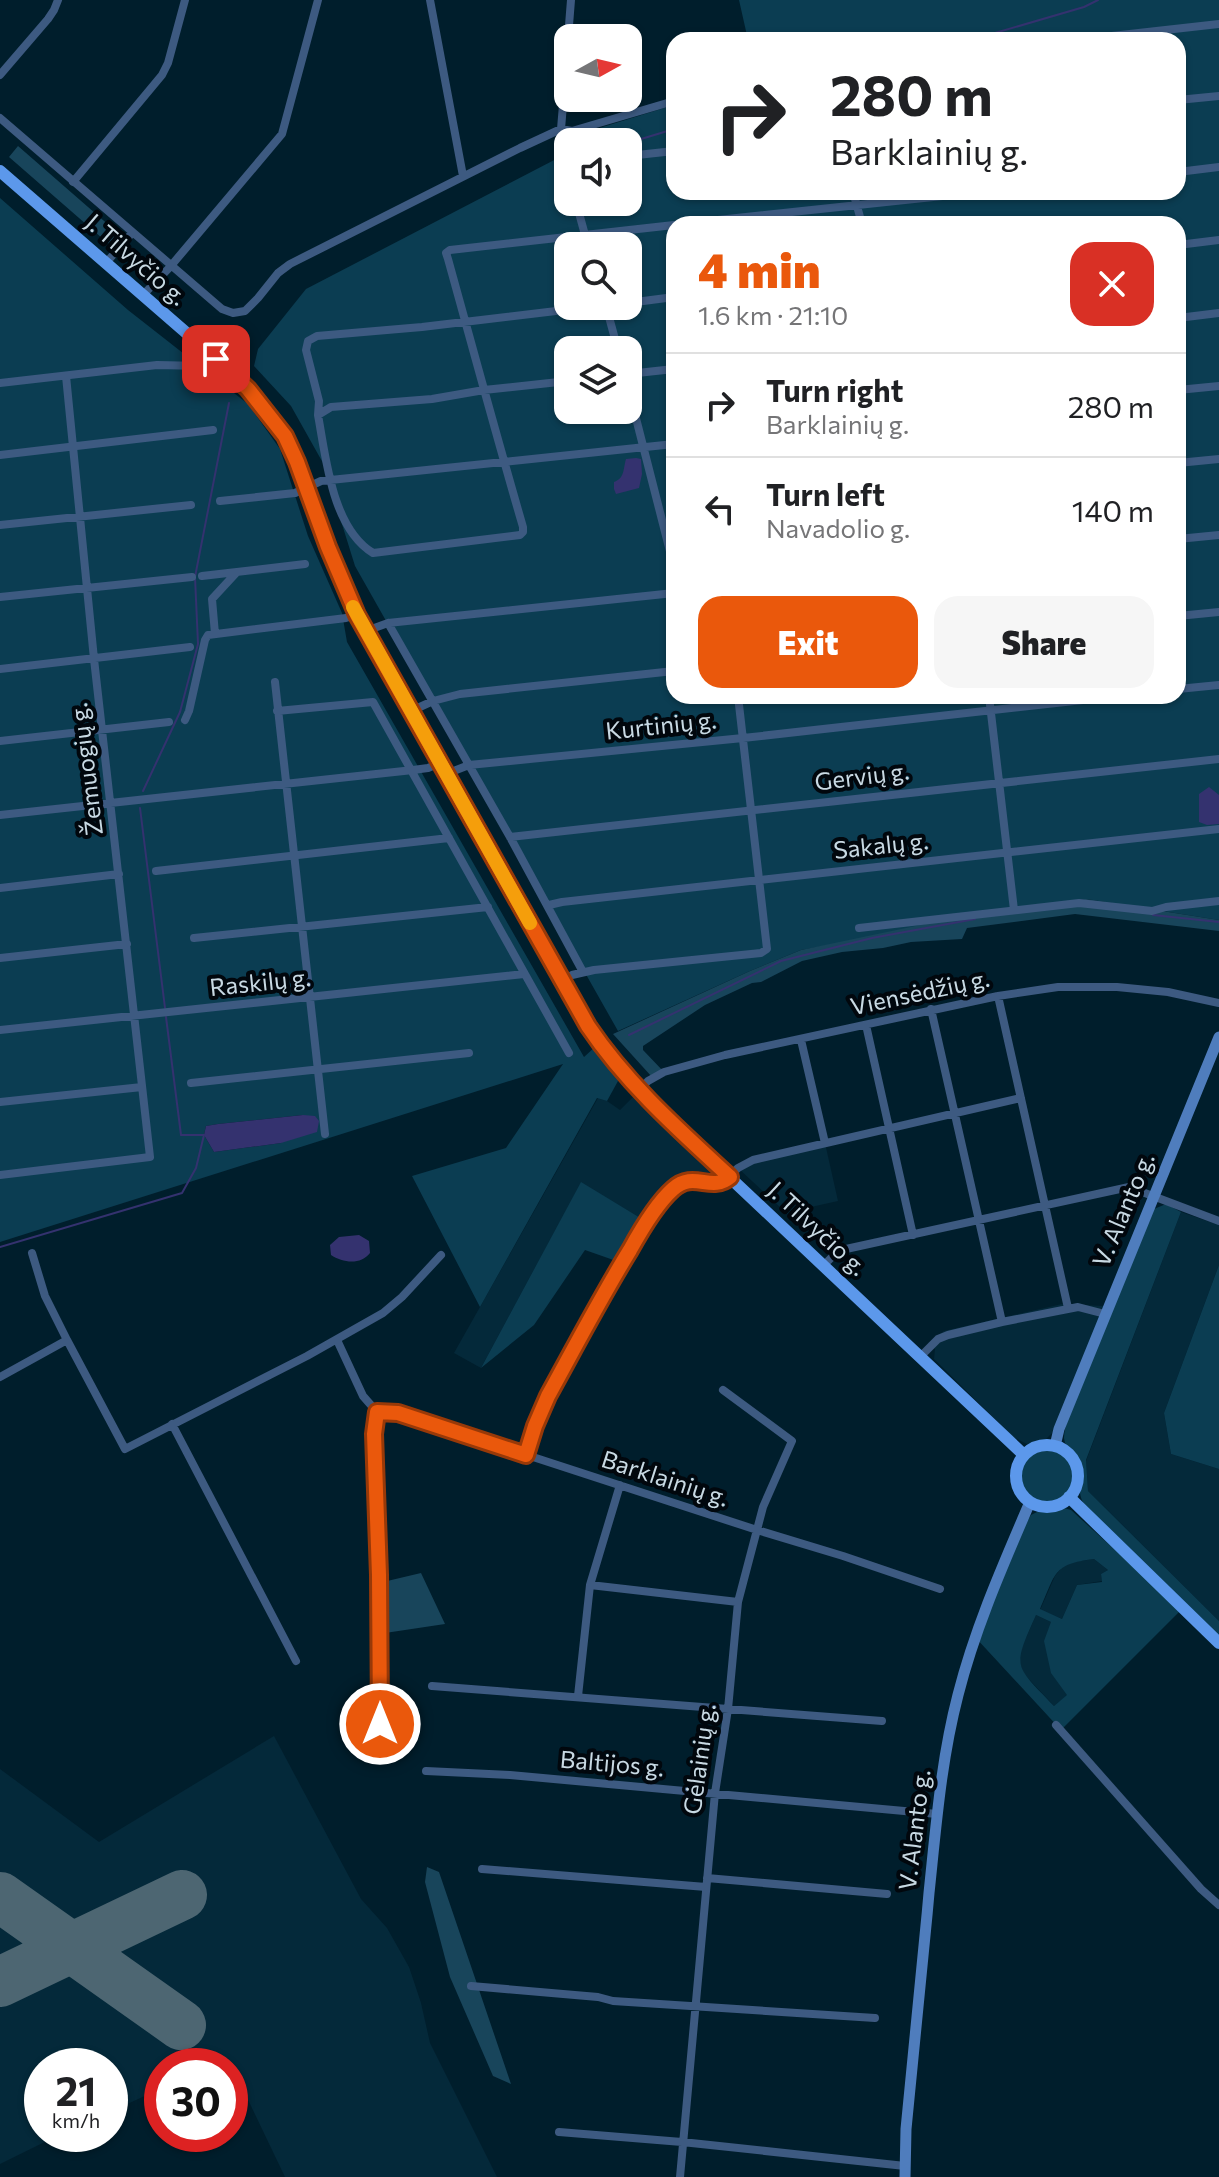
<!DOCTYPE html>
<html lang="en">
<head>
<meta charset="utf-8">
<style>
	body { margin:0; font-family:Commissioner,sans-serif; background:#f6f6f6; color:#202124; height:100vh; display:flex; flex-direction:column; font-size:30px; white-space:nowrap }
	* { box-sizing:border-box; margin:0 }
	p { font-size:26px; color:#757577 }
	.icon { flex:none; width:44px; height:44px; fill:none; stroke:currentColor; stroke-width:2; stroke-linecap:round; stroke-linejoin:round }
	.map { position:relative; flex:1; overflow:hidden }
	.sheet { position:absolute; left:666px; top:216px; width:520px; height:488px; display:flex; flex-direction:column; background:#fff; border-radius:24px; box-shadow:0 2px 6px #0004 }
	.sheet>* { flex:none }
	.guide { position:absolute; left:666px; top:32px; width:520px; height:168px; border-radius:24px; box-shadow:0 2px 6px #0004; background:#fff; color:#202124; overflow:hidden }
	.needle { width:52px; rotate:82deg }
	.controls { position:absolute; left:554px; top:24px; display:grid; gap:16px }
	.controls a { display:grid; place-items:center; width:88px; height:88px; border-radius:16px; background:#fff; box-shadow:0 2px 6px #0004; font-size:40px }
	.speed { position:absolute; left:24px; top:2048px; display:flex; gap:16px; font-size:40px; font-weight:700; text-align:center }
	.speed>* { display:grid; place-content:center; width:104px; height:104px; border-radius:50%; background:#fff; box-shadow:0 2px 6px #0004; line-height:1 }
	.speed small { font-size:20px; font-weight:400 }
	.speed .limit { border:12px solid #d22; background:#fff; color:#111 }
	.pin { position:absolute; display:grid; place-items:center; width:68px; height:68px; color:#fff; margin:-34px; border-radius:16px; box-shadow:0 4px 12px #0006 }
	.me { position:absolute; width:88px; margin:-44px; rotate:0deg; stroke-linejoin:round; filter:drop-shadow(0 0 6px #0008) }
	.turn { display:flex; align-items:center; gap:28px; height:168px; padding:0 32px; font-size:36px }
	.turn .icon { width:104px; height:104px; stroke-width:2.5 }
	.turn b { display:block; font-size:56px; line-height:68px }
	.round { display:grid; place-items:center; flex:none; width:84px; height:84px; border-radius:24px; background:#f6f6f6 }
	.summary { display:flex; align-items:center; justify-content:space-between; height:136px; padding:0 32px }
	h1 { font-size:48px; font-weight:800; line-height:60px; color:#ea580c }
	.primary-button { display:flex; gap:16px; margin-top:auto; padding:16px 32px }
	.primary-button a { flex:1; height:92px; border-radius:24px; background:#ea580c; color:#fff; font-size:32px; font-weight:800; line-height:92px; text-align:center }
	.primary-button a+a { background:#f6f6f6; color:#202124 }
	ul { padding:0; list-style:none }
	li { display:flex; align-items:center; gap:24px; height:104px; padding:0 32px; border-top:2px solid #e0e0e0 }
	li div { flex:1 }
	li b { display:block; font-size:30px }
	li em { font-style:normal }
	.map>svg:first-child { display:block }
	.built { fill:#04293a }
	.green { fill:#0b3d52; fill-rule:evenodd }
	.forest { fill:#18455b }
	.water { fill:#34326f }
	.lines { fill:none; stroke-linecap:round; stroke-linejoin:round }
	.stream { stroke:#34326f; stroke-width:2 }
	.runway { stroke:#4d6672; stroke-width:50 }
	.street { stroke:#3d5a81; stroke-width:8 }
	.secondary { stroke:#4f7dbd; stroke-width:11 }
	.primary { stroke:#5c98eb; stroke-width:12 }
	.route-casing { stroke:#983908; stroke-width:20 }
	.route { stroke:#ea580c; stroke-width:14 }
	.slow { stroke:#f59e0b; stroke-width:14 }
	.labels { text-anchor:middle; stroke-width:8; stroke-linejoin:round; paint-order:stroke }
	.street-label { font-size:24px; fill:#c8d9e3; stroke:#01070d }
</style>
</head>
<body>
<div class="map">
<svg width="1219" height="2177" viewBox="0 0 1219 2177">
	<rect width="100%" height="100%" fill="#001e2c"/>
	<path class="built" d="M 634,1096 L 724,1182 L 685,1182 L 647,1222 L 581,1183 L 481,1368 L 454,1353 L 598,1098 L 607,1101 L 620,1110 Z
		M 825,1143 L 838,1201 L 811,1207 L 797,1223 L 738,1168 Z
		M 1181,1212 L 1219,1225 L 1219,1265 L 1164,1413 L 1171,1454 L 1219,1469 L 1219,1621 L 1088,1491 L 1086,1461 Z
		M 1062,1304 L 1104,1306 L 1053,1432 L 1045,1440 L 1027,1444 L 1013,1437 L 934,1359 L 935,1349 L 928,1343 L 944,1331 Z
		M 1094,1559 L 1108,1570 L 1101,1574 L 1102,1581 L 1077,1585 L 1062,1619 L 1040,1610 L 1055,1576 L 1062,1567 L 1072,1562 Z
		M 1036,1615 L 1051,1622 L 1068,1695 L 1054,1706 L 1023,1673 L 1019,1659 L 1021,1649 Z
		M 274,1736 L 361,1899 L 387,1928 L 409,1967 L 421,2003 L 430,2043 L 497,2177 L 285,2177 L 228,2058 L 210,2066 L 162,2066 L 162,2088 L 110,2112 L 110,2066 L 42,2066 L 42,2134 L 61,2134 L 0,2164 L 0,1769 L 99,1842 Z"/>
	<path class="green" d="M 739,0 L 1219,0 L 1219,920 L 1086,899 L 801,950 L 750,971 L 618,1031 L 355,566 L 323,463 L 291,406 L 254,366 L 258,349 L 306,289 L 560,157 L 554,142 L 674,105 L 674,192 L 1178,192 L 1178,40 L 748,40 ZM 568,142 L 628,142 L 628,202 L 568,202 ZM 674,224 L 1178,224 L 1178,696 L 674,696 ZM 568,246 L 628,246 L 628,306 L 568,306 ZM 568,350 L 628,350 L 628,410 L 568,410 Z
		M 0,198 L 128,310 L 248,404 L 280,449 L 308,536 L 342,613 L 347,642 L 584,1057 L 595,1047 L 617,1075 L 618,1081 L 607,1101 L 597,1098 L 480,1307 L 412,1176 L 506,1148 L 563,1064 L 0,1242 ZM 303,1115 L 281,1143 L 214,1152 L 204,1135 L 206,1126 L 218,1124 Z
		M 581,1182 L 647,1222 L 622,1263 L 585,1250 L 534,1325 L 481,1368 Z
		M 1166,1204 L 1181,1212 L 1086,1460 L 1088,1491 L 1219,1621 L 1219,1637 L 1085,1506 C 1074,1488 1085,1483 1080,1467 C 1077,1456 1065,1450 1064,1438 C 1064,1431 1066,1425 1068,1419 L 1154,1209 Z
		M 1219,1265 L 1219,1469 L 1171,1454 L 1164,1413 Z
		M1020 1476a27 27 0 1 1 54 0a27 27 0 1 1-54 0Z
		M 1064,1508 L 1071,1510 L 1181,1610 L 1061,1730 L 975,1637 L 1008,1552 L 1031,1515 L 1039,1511 ZM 1094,1559 L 1108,1570 L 1101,1574 L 1102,1582 L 1077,1585 L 1062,1619 L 1040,1609 C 1056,1574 1052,1564 1094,1559 ZM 1036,1615 L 1051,1622 L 1044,1641 L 1051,1673 L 1067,1695 L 1054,1706 C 1014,1664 1012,1669 1036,1615 Z"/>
	<path class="forest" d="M 18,146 L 119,234 L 110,245 L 9,157 Z
		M 1086,899 L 1219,920 L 1219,931 L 1075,914 L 967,928 L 962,939 L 911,942 L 883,948 L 842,952 L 802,961 L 761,982 L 752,983 L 705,1005 L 643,1046 L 643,1050 L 664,1072 L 652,1077 L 613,1034 L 750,971 L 801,950 L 992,910 Z
		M 421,1573 L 445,1624 L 385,1633 L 383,1582 Z
		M 427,1867 L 439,1872 L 511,2084 L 493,2076 L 450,1977 L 425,1882 Z"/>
	<path class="water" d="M 636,458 L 641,459 L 642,474 L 639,488 L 616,494 L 614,489 L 614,482 C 625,478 623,469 626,459 Z
		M 1209,787 L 1219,795 L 1219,824 L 1207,825 L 1199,822 L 1199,794 Z
		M 303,1115 L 315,1116 L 319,1121 L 317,1132 L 281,1143 L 214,1152 L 204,1135 L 206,1126 L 218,1124 Z
		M 359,1235 L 369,1241 L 370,1253 C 361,1265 343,1263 331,1255 L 330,1245 L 339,1237 Z"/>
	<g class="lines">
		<path class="stream" d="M 971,40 L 1084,7 L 1098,0
			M 628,143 L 674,129
			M 143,791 L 180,712 L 198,644 L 195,577 L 229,403
			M 140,808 L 165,1008
			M 1153,915 L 1219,922
			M 629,1035 L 781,961 L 872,938 L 975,919
			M 0,1247 L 182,1193 L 196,1168 L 204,1135 L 181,1135 L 166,1017"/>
		<path class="runway" d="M 0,1897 L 181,2025
			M 0,1982 L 182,1895"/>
		<path class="street" d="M 430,0 L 463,176
			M 568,38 L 571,0
			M 1076,40 L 1219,24
			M 0,75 L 48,19 L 54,10 L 58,0
			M 1178,100 L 1219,96
			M 0,118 L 222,309 L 233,313 L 245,311 L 258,298 L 278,273 L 290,264 L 520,148 L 561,129 L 572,131 L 674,101
			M 561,129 L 568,44
			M 628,156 L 674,151
			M 1178,172 L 1219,167
			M 73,182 L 162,75 L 168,63 L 185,0
			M 853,192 L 862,224
			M 576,202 L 588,246
			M 681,224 L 980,192
			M 1178,245 L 1219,240
			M 106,263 L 132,233
			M 143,295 L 170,267 L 282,134 L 318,0
			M 628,303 L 674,297
			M 606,306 L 618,350
			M 1178,318 L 1219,313
			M 628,374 L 674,369
			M 568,381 L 484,390 L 432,399 L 331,407 L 318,415 C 326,458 332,528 373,553 L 520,535 L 523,532 L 523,527 C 497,438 473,349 448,259 L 446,253 L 450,250 L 674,225
			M 0,383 L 157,365 L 203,366 L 211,364 L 216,359
			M 628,387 L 674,567
			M 1178,390 L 1219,386
			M 318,415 L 319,401 L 306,350 L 308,341 L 317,336 L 422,327 L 598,306
			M 0,455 L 213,430
			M 1178,463 L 1219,459
			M 220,501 L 295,493 L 321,481 L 674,444
			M 0,525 L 191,505
			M 1178,539 L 1219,535
			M 202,576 L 305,564
			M 0,597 L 192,577
			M 1178,616 L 1219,612
			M 388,623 L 510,837 L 583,972
			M 366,631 L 388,623 L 674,593
			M 215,634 L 212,599 L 236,573
			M 0,669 L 190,647
			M 275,682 L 325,1134
			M 1178,689 L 1219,685
			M 989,696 L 1014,910
			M 277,711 L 373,702 L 569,1053
			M 411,711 L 433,701 L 460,694 L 674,671
			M 185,720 L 189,711 L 205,640 L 208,635 L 346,618 L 357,615
			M 0,741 L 169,722
			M 446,774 L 469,765 L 743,738 L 1119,696
			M 0,815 L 413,770 L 428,768 L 440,763
			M 510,837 L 1219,759
			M 156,871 L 449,838
			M 0,888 L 119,874
			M 549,905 L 562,902 L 1219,829
			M 859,928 L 1079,903 L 1152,911 L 1166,907 L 1219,901
			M 194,938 L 488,907
			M 0,958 L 127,944
			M 562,980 L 572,975 L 594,970 L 761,953 L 767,949 L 738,696
			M 998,996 L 1068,1308
			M 931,1009 L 1002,1322
			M 866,1025 L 913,1235
			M 0,1030 L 524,974
			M 801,1040 L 825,1143
			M 191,1083 L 469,1053
			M 639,1090 L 648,1081 L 664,1072 L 725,1055 L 998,996 L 1058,987 L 1117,987 L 1168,992 L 1219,1003
			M 0,1102 L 142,1087
			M 0,1175 L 150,1157 L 94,659 L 66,376
			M 32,1253 L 45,1296 L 67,1340
			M 824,1265 L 837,1252 L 846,1249 L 1129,1187 L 1219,1221
			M 337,1340 L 363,1396 L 377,1412 L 374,1434 L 379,1575 L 380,1724
			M 921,1356 L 938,1339 L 948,1335 L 1002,1322 L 1078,1307 L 1105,1314
			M 0,1377 L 67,1340 L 125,1449 L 307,1356 L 383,1313 L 402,1297 L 441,1255
			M 377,1412 L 398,1413 L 757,1530 L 843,1556 L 940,1589
			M 172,1424 L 296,1661
			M 526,1455 L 535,1426 L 548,1396 L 622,1263 L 647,1222 L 676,1186 L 691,1180 L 721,1184 L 738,1168 L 753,1160 L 1021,1098
			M 590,1585 L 738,1602
			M 432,1686 L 882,1721
			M 578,1696 L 590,1585 L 620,1485
			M 1056,1725 L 1201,1889 L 1219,1905
			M 426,1771 L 510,1775 L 937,1814
			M 482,1869 L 706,1887
			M 707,1878 L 887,1894
			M 471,1986 L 598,1997 L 613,2001 L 875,2018
			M 559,2132 L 682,2142 L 905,2166
			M 680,2177 L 715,1793 L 728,1709 L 738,1602 L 763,1507 L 792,1441 L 723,1390"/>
		<path class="secondary" d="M 1055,1446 L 1059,1429 L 1219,1037
			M 905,2177 L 906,2129 C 914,2051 922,1972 929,1893 C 936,1827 941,1760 958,1695 C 975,1628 1003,1565 1030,1502"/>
		<path class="primary" d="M 0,171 L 236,376 L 260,402 L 285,436 L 297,462 L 328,547 L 357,615 L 562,980 C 578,1007 592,1034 611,1059 C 635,1088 662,1113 689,1139 L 1024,1455
			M1016 1476a31 31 0 1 1 62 0a31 31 0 1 1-62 0Z
			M 1069,1497 L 1219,1643"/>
	</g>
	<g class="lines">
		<g class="route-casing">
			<path id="route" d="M 216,359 L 248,389 L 285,436 L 297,462 L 328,547 L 357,615 L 588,1026 C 627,1084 679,1130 730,1177 C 711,1193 694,1170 673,1189 C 656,1204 641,1230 630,1250 C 601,1297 575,1347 548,1396 L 535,1426 L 526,1455 L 398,1413 L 377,1412 L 374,1434 L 379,1575 L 380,1724"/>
		</g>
		<use href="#route" class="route"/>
		<path class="slow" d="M 353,607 L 530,923"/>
	</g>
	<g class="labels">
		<g class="street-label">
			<text transform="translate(136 260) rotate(41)" y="8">J. Tilvyčio g.</text>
			<text transform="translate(661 726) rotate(-6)" y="8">Kurtinių g.</text>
			<text transform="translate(87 769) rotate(-97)" y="8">Žemuogių g.</text>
			<text transform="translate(862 777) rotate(-7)" y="8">Gervių g.</text>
			<text transform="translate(881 846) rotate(-6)" y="8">Sakalų g.</text>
			<text transform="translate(260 983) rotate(-6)" y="8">Raskilų g.</text>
			<text transform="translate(920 993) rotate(-12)" y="8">Viensėdžių g.</text>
			<text transform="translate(1124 1210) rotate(-67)" y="8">V. Alanto g.</text>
			<text transform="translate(817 1229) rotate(43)" y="8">J. Tilvyčio g.</text>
			<text transform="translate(665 1479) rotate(18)" y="8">Barklainių g.</text>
			<text transform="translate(700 1759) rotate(-82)" y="8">Gėlainių g.</text>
			<text transform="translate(612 1764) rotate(5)" y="8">Baltijos g.</text>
			<text transform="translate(915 1830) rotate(-83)" y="8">V. Alanto g.</text>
		</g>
	</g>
</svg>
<div class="controls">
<a><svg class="needle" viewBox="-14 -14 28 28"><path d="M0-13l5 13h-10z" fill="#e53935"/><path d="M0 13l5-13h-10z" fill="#757577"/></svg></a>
<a><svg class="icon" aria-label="sound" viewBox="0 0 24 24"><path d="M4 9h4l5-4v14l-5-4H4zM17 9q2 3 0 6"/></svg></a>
<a><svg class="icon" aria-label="search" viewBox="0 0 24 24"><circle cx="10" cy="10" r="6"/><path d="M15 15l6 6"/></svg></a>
<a><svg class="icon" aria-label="layers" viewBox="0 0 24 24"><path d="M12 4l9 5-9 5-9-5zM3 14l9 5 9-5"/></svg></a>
</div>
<div class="speed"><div>21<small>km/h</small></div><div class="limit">30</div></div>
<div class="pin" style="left:216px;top:359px;background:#d93025"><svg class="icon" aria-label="arrive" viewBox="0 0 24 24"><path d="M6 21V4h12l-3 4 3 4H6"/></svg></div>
<svg class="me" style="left:380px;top:1724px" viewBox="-20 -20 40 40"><circle r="17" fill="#ea580c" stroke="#fff" stroke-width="3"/><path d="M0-11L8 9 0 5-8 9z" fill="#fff"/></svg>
<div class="guide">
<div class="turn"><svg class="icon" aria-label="right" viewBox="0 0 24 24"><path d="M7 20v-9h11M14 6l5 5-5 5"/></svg><div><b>280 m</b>Barklainių g.</div></div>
</div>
<section class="sheet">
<div class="summary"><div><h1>4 min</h1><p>1.6 km · 21:10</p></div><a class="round" style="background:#d93025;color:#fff"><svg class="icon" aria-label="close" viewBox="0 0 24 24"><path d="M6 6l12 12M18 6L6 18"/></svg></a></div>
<ul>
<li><svg class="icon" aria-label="right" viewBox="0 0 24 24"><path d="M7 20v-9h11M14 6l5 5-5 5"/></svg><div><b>Turn right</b><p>Barklainių g.</p></div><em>280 m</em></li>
<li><svg class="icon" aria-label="left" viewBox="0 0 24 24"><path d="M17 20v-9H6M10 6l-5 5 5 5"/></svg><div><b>Turn left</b><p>Navadolio g.</p></div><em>140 m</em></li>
</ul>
<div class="primary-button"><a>Exit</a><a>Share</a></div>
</section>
</div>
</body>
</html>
